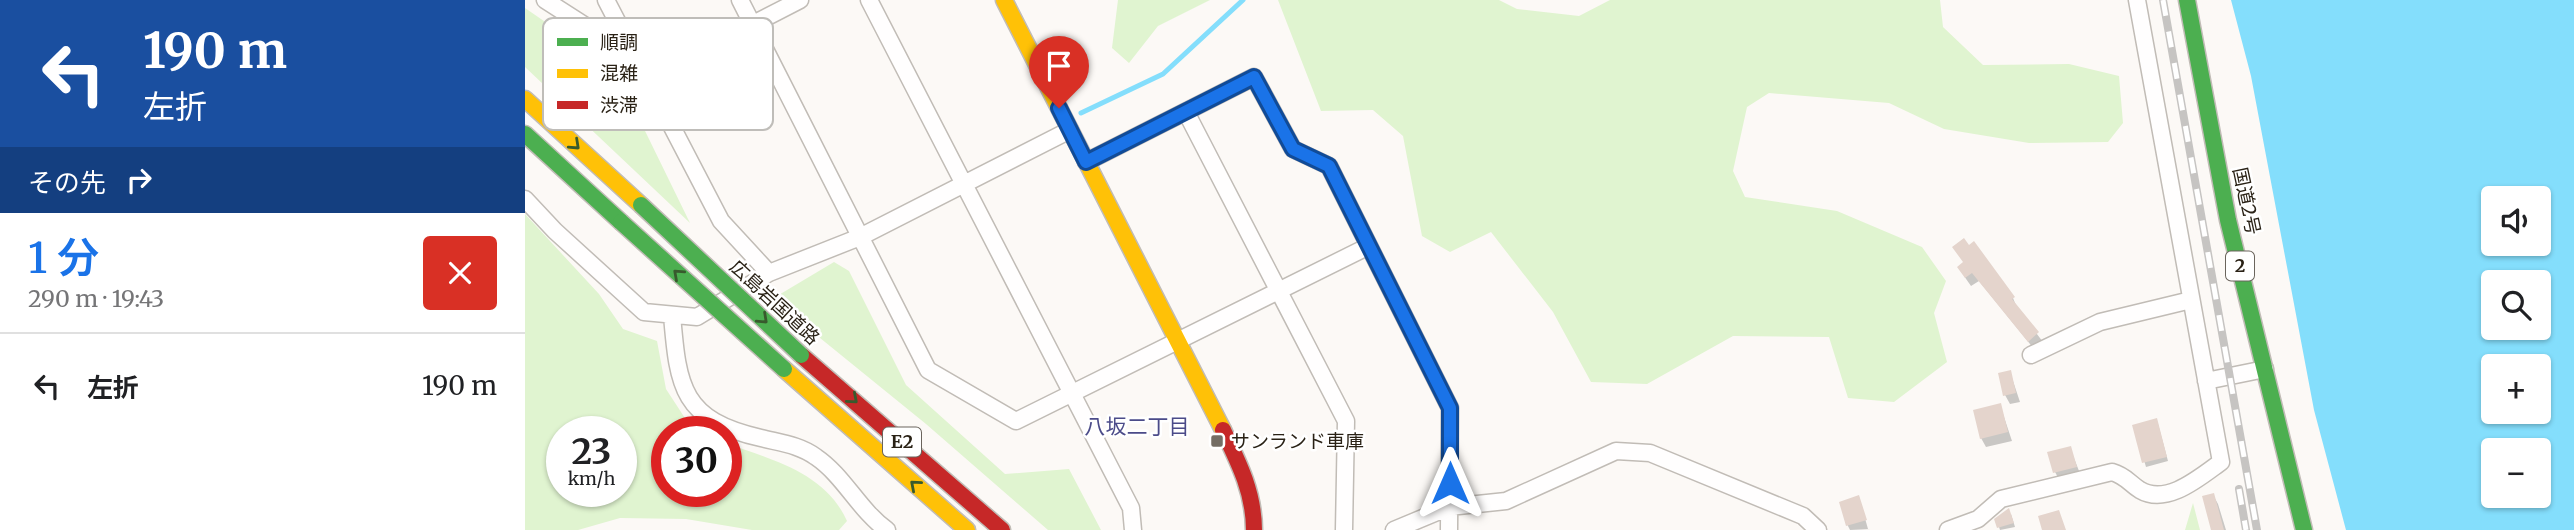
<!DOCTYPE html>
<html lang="ja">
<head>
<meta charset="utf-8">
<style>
	body { margin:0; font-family:Merriweather,"Noto Sans JP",serif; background:#f6f6f6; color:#202124; height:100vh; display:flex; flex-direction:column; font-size:26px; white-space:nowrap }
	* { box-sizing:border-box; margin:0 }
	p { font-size:23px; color:#757577 }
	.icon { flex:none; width:38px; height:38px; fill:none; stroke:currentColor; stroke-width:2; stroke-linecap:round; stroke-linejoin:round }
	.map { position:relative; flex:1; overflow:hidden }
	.drawer { display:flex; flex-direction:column; background:#fff; width:525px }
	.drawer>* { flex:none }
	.banner { background:#1a4fa0; color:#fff; overflow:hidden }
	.buttons { position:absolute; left:1956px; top:186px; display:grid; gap:14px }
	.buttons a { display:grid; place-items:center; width:70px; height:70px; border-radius:7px; background:#fff; box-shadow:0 2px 5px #0004; font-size:35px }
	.speed { position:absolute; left:21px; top:416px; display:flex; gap:14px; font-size:35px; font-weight:700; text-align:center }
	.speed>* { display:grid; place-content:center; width:91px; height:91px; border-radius:50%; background:#fff; box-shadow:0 2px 5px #0004; line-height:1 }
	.speed small { font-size:18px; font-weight:400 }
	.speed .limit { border:10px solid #d22; background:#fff; color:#111 }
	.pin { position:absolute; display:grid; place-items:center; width:60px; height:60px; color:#fff; margin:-72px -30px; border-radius:50% 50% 50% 0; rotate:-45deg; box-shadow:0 0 7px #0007 }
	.pin .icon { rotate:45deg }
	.me { position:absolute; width:77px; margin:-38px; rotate:0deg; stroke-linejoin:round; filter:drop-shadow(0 0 5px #0008) }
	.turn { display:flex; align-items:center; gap:24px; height:147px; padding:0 28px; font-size:32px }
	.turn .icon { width:91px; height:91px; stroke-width:2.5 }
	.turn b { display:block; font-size:49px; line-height:60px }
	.then { display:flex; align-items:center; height:66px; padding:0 28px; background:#0003; gap:14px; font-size:26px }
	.round { display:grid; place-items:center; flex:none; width:74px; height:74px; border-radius:7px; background:#f6f6f6 }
	.headline { display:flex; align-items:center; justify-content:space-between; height:119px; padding:0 28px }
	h1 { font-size:42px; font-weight:600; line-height:52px; color:#1a73e8 }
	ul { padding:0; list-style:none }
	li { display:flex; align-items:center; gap:21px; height:105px; padding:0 28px; border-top:2px solid #e0e0e0 }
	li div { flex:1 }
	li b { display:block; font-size:26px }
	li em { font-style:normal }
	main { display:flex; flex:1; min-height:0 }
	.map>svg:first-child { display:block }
	.green { fill:#e0f4d0; fill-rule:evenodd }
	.water { fill:#84defc; fill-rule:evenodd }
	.shadow { fill:#0003 }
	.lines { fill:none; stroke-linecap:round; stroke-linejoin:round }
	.stream { stroke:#84defc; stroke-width:5 }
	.building { fill:#e4d4cc }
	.street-casing { stroke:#c1bcb6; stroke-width:19 }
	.fast-casing { stroke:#c1bcb6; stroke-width:19 }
	.slow-casing { stroke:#c1bcb6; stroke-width:19 }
	.jam-casing { stroke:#c1bcb6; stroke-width:19 }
	.street { stroke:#fffefe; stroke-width:16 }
	.fast { stroke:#4caf50; stroke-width:16 }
	.slow { stroke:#ffc107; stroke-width:16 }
	.jam { stroke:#c62828; stroke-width:16 }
	.rail-casing { stroke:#c6c4c2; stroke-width:8 }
	.rail { stroke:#fff; stroke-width:5; stroke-dasharray:16; stroke-linecap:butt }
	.fast-bridge-casing { stroke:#c1bcb6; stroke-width:19; stroke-linecap:butt }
	.fast-bridge { stroke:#4caf50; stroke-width:16 }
	.oneway { stroke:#385a2d }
	.route-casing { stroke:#114b97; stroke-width:18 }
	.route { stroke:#1a73e8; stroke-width:12 }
	.poi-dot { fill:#746d64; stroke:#fff; stroke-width:2.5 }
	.labels { text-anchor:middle; stroke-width:5; stroke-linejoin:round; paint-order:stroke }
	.shield { fill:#fff; stroke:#6a645c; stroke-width:2 }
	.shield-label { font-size:18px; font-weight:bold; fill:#2a2216 }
	.street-label { font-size:19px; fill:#2a2216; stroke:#fff }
	.poi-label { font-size:19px; fill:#2a2216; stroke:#fff; text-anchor:start }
	.neighbourhood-label { font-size:21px; fill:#4b4b89; stroke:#fff }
	.key { fill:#fff; stroke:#bfbdb9; stroke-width:2 }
	.key-label { font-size:19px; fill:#2a2216 }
</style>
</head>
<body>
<main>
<section class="drawer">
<div class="banner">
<div class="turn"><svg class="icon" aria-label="left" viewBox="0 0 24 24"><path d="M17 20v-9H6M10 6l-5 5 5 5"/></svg><div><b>190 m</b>左折</div></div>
<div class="then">その先<svg class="icon" aria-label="right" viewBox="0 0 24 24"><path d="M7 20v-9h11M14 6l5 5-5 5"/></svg></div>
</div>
<div class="headline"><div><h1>1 分</h1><p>290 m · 19:43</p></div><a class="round" style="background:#d93025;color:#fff"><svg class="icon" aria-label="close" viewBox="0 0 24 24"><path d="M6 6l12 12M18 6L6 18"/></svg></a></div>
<ul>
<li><svg class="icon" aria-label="left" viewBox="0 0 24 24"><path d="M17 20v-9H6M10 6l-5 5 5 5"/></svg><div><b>左折</b></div><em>190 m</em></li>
</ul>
</section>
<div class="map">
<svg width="2049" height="530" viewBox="0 0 2049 530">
	<rect width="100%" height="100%" fill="#fcf9f6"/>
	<path class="green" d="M 593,0 L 685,0 L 633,26 L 604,63 L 587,48 Z
		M 753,0 L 974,0 L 992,9 L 1054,16 L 1085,0 L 1415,0 L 1418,27 L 1458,65 L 1544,64 L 1594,76 L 1598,123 L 1583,142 L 1504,143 L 1419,129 L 1364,103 L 1244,93 L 1222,107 L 1208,171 L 1220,197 L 1312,211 L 1397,247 L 1421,281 L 1409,313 L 1422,362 L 1369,402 L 1323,398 L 1304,337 L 1208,336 L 1122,384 L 1066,382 L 1028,312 L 966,232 L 925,252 L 897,236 L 878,136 L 848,110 L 796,111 Z
		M 0,8 L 64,52 L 101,92 L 165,223 L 0,67 Z
		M 0,214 L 74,294 L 98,329 L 132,341 L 141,389 L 169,432 L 142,432 L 142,492 L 201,492 L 201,443 C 247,460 300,472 322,521 L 314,530 L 227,530 L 161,519 L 95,518 L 53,530 L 0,530 ZM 37,432 L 96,432 L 96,492 L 37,492 Z
		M 309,262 L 324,271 L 381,385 L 480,474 L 544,469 L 576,530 L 523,530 L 401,424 L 247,299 Z
		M 1668,503 L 1675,530 L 1660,530 Z"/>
	<path class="water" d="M 1706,0 L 2049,0 L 2049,530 L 1821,530 L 1789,410 L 1726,76 ZM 1969,198 L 2014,198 L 2014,243 L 1969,243 ZM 1969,282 L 2014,282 L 2014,327 L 1969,327 ZM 1969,366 L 2014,366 L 2014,411 L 1969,411 ZM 1969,450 L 2014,450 L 2014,495 L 1969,495 Z"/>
	<path class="shadow" d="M 1440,263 L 1488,298 L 1492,308 L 1518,342 L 1509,349 L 1454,281 L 1446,286 L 1439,276 Z
		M 1485,372 L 1495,402 L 1485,404 L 1480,395 Z
		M 1475,405 L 1487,441 L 1461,447 L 1456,438 Z
		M 1633,424 L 1643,461 L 1621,467 L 1609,426 Z
		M 1545,448 L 1556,476 L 1535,481 L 1530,472 Z
		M 1688,495 L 1693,504 L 1701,530 L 1688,530 Z
		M 1334,497 L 1343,529 L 1346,529 L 1325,530 L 1323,526 L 1316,503 Z
		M 1486,514 L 1490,527 L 1475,530 L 1474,527 Z"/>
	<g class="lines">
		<path class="stream" d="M 556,113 L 638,74 L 718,0"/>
	</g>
	<path class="building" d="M 1439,238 L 1444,245 L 1449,241 L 1490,297 L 1487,299 L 1514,332 L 1503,342 L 1447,273 L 1440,278 L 1432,267 L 1438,262 L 1427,247 Z
		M 1486,370 L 1491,393 L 1478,396 L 1473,373 Z
		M 1476,403 L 1483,432 L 1455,439 L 1448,410 Z
		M 1632,418 L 1642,457 L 1617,463 L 1607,425 Z
		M 1546,446 L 1552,467 L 1528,473 L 1522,452 Z
		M 1689,493 L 1699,530 L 1686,530 L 1677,496 Z
		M 1334,495 L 1342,520 L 1321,526 L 1314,502 Z
		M 1484,508 L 1489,523 L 1472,528 L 1469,519 Z
		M 1534,510 L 1541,530 L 1517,530 L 1513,516 Z"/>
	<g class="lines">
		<g class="street-casing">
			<path id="street" d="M 20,0 L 73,34 L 97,34
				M 81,0 L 196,221 L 244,273
				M 215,0 L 403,370 L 491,421 L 844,246
				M 344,0 L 606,508 L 608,530
				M 121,79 L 275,0
				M 661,112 L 821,421 L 819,530
				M 561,162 L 729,77 L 768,149 L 804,166 L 925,408 L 924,530
				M 0,199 L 30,231 L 119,312 L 172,317 L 244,273 L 335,237 L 545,130
				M 147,315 C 153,388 157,420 236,438 C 256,443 275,445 291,457 C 319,476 334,510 362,530
				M 1506,355 L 1575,322 L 1666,300
				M 1681,381 L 1740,369
				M 869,530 L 924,507 L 981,501 L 1091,451 L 1125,453 L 1278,516 L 1293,530
				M 1423,530 L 1453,519 L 1476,499 L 1587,472 C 1601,476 1604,483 1615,490 C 1642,506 1675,477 1696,462 L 1612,0"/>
		</g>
		<g class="fast-casing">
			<path id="fast" d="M 1662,0 L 1703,220 L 1779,530
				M 0,134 L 96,222"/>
		</g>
		<g class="slow-casing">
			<path id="slow" d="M 479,0 L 698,430
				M 0,99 L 116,205
				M 259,369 L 442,530"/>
		</g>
		<g class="jam-casing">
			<path id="jam" d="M 276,355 L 477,530
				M 698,430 C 714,463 729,493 729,530"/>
		</g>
		<use href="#street" class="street"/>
		<use href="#fast" class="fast"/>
		<use href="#slow" class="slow"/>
		<use href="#jam" class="jam"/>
		<g class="rail-casing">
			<path id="rail" d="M 1638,0 L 1732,530
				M 1714,489 L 1721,530"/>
		</g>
		<use href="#rail" class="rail"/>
		<g class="fast-bridge-casing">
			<path id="fast-bridge" d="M 116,205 L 276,355
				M 96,222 L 259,369"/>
		</g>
		<use href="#fast-bridge" class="fast-bridge"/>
	</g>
	<defs><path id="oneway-chevron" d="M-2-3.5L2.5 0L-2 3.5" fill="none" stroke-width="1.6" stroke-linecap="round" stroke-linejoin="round" transform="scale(1.75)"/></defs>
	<g class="oneway">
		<use href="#oneway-chevron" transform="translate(50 145) rotate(43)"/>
		<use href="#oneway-chevron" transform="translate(153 274) rotate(-138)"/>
		<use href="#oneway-chevron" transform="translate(238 319) rotate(43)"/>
		<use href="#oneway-chevron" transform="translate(328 399) rotate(41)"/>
		<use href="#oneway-chevron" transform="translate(390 485) rotate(-139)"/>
	</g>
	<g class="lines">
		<g class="route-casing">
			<path id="route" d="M 534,108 L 561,162 L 729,77 L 768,149 L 804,166 L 925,408 L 925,483"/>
		</g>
		<use href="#route" class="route"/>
	</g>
	<rect class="poi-dot" x="685" y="434" width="14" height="14" rx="3.5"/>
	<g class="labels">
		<g class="shield">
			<rect x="1701" y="251.5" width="28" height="29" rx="5"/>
			<rect x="358" y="427.5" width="38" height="29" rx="5"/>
		</g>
		<g class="shield-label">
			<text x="1715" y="272">2</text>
			<text x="377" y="448">E2</text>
		</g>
		<g class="street-label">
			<text transform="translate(1722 201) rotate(78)" y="7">国道2号</text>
			<text transform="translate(250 302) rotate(43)" y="7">広島岩国道路</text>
		</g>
		<g class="poi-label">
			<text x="706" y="448">サンランド車庫</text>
		</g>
		<g class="neighbourhood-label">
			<text x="612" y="434">八坂二丁目</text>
		</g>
	</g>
	<rect x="18" y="18" width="230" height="112" rx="10" class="key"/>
	<rect x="32" y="38" width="31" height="8" fill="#4caf50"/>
	<rect x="32" y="69" width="31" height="9" fill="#ffc107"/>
	<rect x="32" y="101" width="31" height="8" fill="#c62828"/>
	<g class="key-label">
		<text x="75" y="49">順調</text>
		<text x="75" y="80">混雑</text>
		<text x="75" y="112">渋滞</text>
	</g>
</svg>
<div class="buttons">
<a><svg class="icon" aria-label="sound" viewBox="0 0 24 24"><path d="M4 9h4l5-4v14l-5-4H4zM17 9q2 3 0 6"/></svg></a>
<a><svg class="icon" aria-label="search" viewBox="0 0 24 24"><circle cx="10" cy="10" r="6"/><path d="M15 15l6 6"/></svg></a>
<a>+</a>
<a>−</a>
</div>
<div class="speed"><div>23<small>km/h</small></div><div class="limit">30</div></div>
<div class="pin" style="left:534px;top:108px;background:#d93025"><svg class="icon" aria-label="arrive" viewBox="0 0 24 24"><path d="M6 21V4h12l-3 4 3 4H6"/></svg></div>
<svg class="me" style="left:925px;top:483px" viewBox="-20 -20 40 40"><path d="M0-17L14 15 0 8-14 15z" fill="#1a73e8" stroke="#fff" stroke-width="4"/></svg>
</div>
</main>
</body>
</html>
